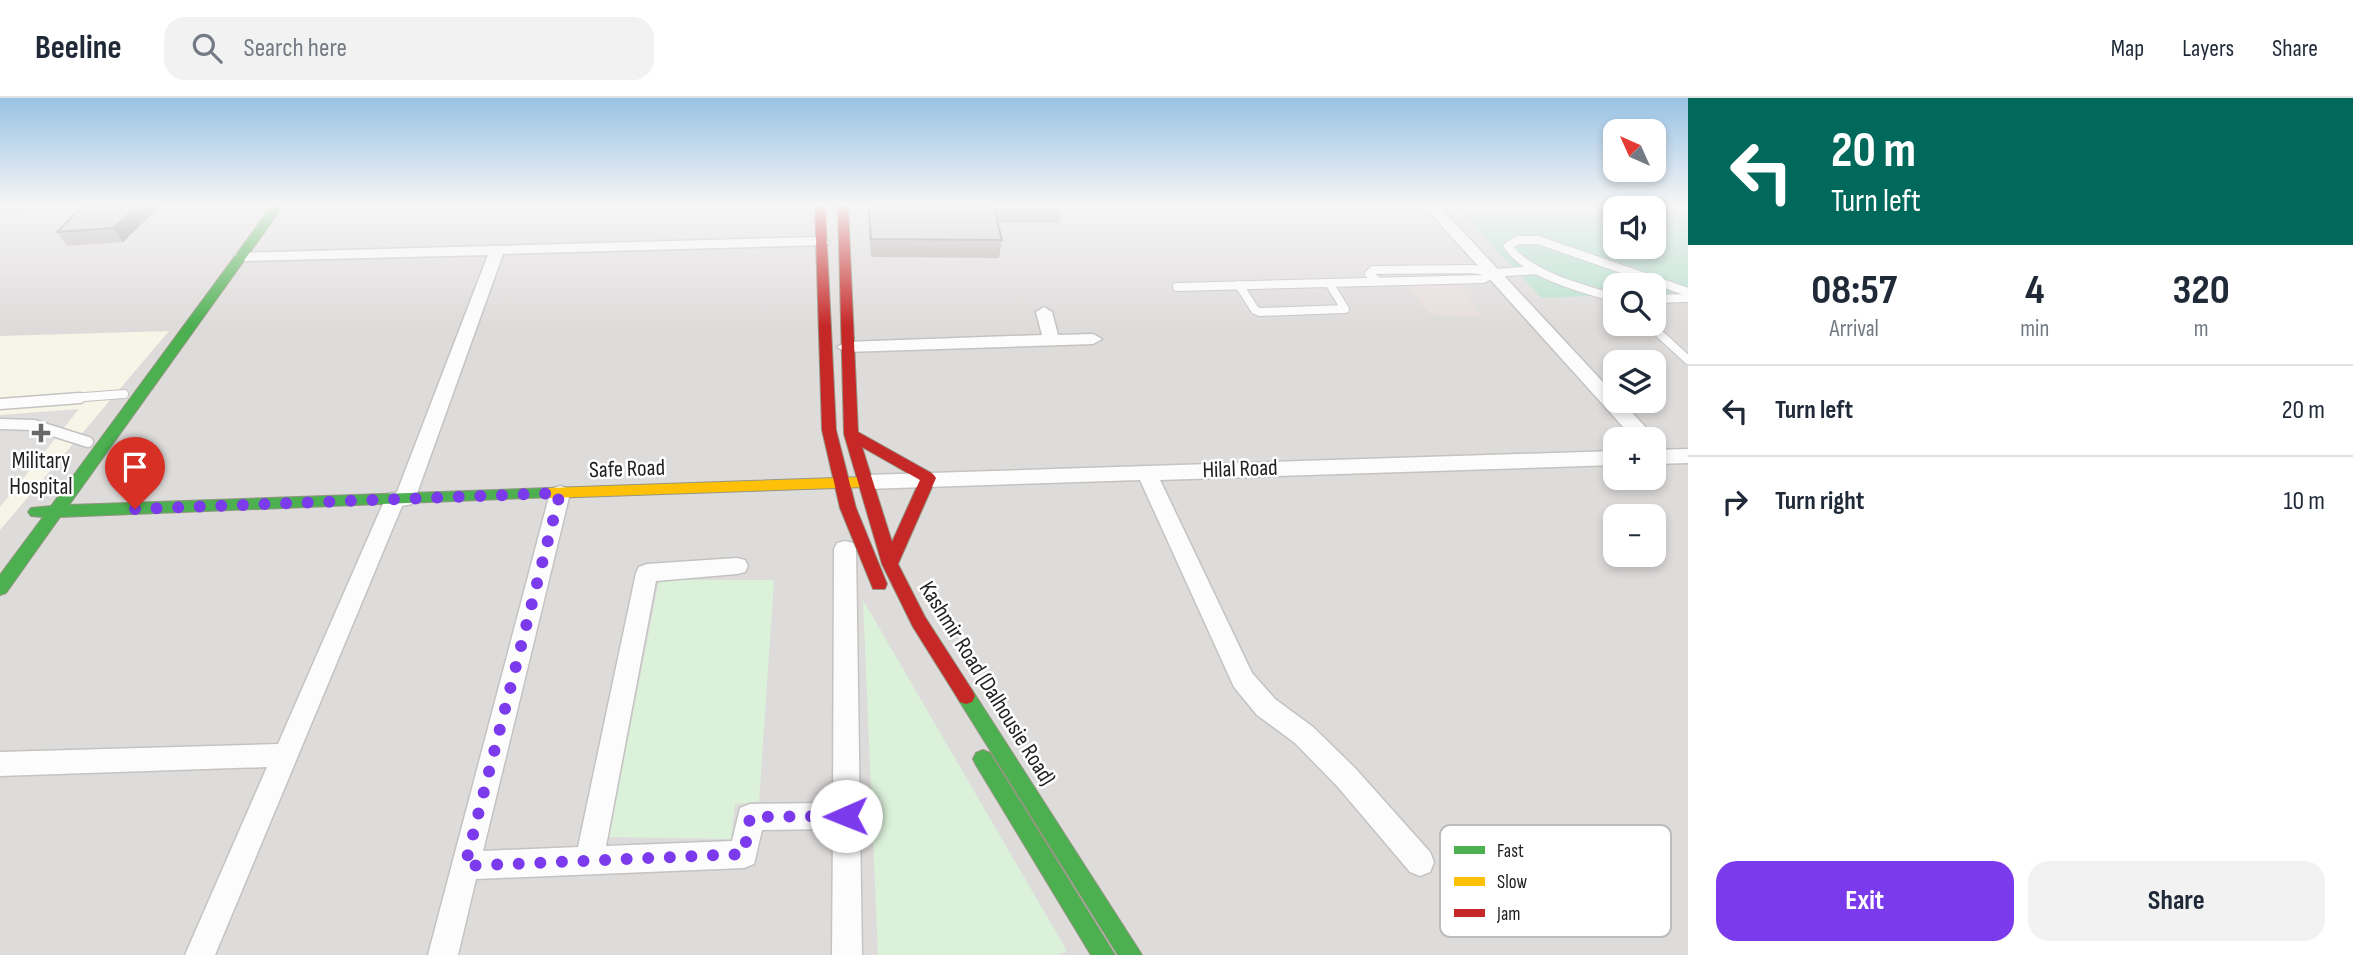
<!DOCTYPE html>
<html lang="en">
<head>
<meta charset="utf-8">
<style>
	body { margin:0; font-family:"Sofia Sans Condensed",sans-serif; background:#f2f2f3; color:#1f2937; height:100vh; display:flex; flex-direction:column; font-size:26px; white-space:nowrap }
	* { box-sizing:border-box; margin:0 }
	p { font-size:23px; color:#747a83 }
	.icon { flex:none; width:38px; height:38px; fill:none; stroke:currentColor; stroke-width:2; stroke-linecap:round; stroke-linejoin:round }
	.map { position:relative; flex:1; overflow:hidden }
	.sheet { display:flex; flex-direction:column; background:#fff; width:665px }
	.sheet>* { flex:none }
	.guide { background:#00695c; color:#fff; overflow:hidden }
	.needle { width:46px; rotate:315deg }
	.fabs { position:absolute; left:1603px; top:21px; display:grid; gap:14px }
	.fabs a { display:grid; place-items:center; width:63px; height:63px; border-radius:14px; background:#fff; box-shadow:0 4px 10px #0003; font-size:35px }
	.pin { position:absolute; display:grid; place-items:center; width:60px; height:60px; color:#fff; margin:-72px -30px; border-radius:50% 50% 50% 0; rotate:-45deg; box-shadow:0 0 7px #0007 }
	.pin .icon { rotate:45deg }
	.me { position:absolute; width:77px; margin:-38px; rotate:269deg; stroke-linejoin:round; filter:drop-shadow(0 0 5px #0008) }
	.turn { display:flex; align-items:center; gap:24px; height:147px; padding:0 28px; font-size:32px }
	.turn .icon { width:91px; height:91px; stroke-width:2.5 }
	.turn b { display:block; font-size:49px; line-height:60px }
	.eta { display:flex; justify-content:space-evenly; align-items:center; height:119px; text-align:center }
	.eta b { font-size:42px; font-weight:700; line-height:49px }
	.button { display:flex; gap:14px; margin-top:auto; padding:14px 28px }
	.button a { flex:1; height:80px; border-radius:21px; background:#7c3aed; color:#fff; font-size:28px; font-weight:700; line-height:80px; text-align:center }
	.button a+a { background:#f2f2f3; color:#1f2937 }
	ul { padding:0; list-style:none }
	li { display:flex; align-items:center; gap:21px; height:91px; padding:0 28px; border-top:2px solid #e0e1e3 }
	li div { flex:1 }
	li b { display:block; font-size:26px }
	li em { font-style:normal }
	header { display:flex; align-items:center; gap:42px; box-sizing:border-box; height:98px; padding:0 35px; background:#fff; border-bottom:2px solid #e0e1e3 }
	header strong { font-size:33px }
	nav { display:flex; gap:38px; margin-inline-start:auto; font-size:24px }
	.search { width:490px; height:63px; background:#f2f2f3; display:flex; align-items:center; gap:18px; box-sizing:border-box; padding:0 24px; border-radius:21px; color:#747a83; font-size:26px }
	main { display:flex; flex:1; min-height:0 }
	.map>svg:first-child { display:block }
	.residential { fill:#dedcdb; fill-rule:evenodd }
	.education { fill:#f6f5e7 }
	.military { fill:#e7dedb }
	.park { fill:#dbf1da }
	.pitch { fill:#b9e0d0; fill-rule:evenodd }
	.parking { fill:#dfdedd }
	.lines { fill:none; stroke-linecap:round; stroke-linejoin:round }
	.lane-far1-casing { stroke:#c4c3c2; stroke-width:10 }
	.lane-casing { stroke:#c4c3c2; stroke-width:13 }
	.street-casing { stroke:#c4c3c2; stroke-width:3 }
	.fast-casing { stroke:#959783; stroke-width:2 }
	.slow-casing { stroke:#959783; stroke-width:2 }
	.jam-casing { stroke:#959783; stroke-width:2 }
	.lane-far1 { stroke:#fcfcfc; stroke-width:8 }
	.lane { stroke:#fcfcfc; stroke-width:10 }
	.street { fill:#fcfcfc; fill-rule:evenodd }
	.fast { fill:#4caf50; fill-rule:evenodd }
	.slow { fill:#ffc107; fill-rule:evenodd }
	.jam { fill:#c62828; fill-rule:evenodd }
	.wall { fill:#b4b2b0 }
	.shaded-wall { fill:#929190 }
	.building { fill:#d1cfcd; stroke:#929190; stroke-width:2 }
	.route { stroke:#7c3aed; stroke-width:12; stroke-dasharray:0 21.6 }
	.poi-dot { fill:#696867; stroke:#fff; stroke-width:2.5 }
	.labels { text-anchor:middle; stroke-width:5; stroke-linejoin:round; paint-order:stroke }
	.poi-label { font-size:23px; fill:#212121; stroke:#fff }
	.street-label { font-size:23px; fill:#212121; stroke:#fff }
	.key { fill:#fff; stroke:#bcbcbc; stroke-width:2 }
	.key-label { font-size:19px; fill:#212121 }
</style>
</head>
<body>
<header>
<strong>Beeline</strong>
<div class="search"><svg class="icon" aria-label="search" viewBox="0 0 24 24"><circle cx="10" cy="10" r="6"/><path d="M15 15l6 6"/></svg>Search here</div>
<nav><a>Map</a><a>Layers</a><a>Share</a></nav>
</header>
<main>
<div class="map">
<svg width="1688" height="857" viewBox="0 0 1688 857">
	<rect width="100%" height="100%" fill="#eeecea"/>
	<path class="residential" d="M 0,108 L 1688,108 L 1688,857 L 0,857 ZM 1615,110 L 1654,110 L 1654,149 L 1615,149 ZM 1615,187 L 1654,187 L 1654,226 L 1615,226 ZM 1615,264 L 1654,264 L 1654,303 L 1615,303 ZM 1615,341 L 1654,341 L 1654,380 L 1615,380 ZM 1615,418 L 1654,418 L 1654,457 L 1615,457 Z"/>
	<path class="education" d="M 169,233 L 0,432 L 0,238 Z"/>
	<path class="military" d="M 1409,187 L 1460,188 L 1482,219 L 1430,216 Z"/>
	<path class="park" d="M 659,482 L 774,482 L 759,704 L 735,706 L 731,741 L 609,739 Z
		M 863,502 L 1067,853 L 1057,857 L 878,857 Z"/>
	<path class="pitch" d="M 1455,108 L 1688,108 L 1688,195 L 1654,196 L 1654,187 L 1615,187 L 1615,197 L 1542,200 ZM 1615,110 L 1654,110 L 1654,149 L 1615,149 Z"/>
	<path class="parking" d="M 79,311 L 0,409 L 0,317 Z"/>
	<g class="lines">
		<g class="lane-far1-casing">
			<path id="lane-far1" d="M 1379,184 L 1369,176 L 1373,172 L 1472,171 L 1495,175 L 1536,172
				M 1239,187 L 1255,212 L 1260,214 L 1345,211 L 1329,185
				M 1177,189 L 1483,181 L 1495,175
				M 1615,200 C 1583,191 1526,176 1508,148 L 1518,142 L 1538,142 L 1688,194
				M 1654,201 L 1688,200
				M 1650,227 L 1688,262
				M 58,301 L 124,296"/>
		</g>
		<g class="lane-casing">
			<path id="lane" d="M 0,306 L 80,300
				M 0,326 L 34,327 L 88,344"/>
		</g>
		<g class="street-casing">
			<path id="street" d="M 1424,108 L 1439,108 L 1615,297 L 1615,303 L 1621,303 L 1652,336 L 1655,341 L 1654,342 L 1634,341 Z
				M 821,139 L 829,144 L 826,147 L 503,156 L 415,401 L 412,406 L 402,408 L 215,857 L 185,857 L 267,669 L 0,678 L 0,654 L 278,646 L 385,401 L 388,396 L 397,394 L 488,157 L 242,163 L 234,158 L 237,155 Z
				M 1044,209 L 1052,214 L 1058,237 L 1093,236 L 1102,241 L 1093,246 L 846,254 L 837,249 L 846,244 L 1042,237 L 1036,214 Z
				M 1688,351 L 1688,365 L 1654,366 L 1654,352 Z
				M 1615,353 L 1615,367 L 1160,382 L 1252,575 L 1275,601 L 1313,629 L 1355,670 L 1430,754 L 1434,764 L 1430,774 L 1420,778 L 1410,774 L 1337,688 L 1295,645 L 1257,617 L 1234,589 L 1140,382 L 866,391 L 859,389 L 856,384 L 859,379 L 866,377 Z
				M 560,388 L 567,390 L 570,395 L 483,753 L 578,749 L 636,475 L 639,469 L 647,466 L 737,460 L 745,462 L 748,468 L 745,474 L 737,476 L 656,483 L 606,748 L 732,743 L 740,710 L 750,706 L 833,705 L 834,451 L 837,445 L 845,443 L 853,445 L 856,451 L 862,857 L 832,857 L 833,731 L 762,732 L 754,766 L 744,770 L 476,781 L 458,857 L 428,857 L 550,395 L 553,390 Z"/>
		</g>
		<g class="fast-casing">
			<path id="fast" d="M 272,108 L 283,108 L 69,407 L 549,390 L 557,395 L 554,399 L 60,419 L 6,495 L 0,497 L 0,477 L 43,419 L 31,418 L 28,414 L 31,410 L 51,408 Z
				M 966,590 L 972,592 L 1142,857 L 1118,857 L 960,604 L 957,598 L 960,592 Z
				M 983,652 L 990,655 L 1115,857 L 1091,857 L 976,667 L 973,661 L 976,655 Z"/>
		</g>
		<g class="slow-casing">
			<path id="slow" d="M 866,379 L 874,384 L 866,389 L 549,400 L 541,395 L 549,390 Z"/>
		</g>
		<g class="jam-casing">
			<path id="jam" d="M 815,108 L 825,108 L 836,332 L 856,410 L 887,486 L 885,491 L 873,491 L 871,486 L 840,410 L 822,332 Z
				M 838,108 L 848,108 L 858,334 L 933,376 L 936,380 L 898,466 L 925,519 L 972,592 L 975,598 L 972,604 L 966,606 L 960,604 L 913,529 L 882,466 L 844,336 ZM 862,349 L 920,382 L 892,444 Z"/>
		</g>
		<use href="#lane-far1" class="lane-far1"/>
		<use href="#lane" class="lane"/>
		<use href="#street" class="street"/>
		<use href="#fast" class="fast"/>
		<use href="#slow" class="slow"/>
		<use href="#jam" class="jam"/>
	</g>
	<path class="wall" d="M 0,108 L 38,108 L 34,111 L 0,114 Z
		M 160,108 L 123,144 L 67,148 L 57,134 Z
		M 867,108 L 1062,108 L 1059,125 L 997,125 L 1002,142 L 999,160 L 871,159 Z"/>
	<path class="shaded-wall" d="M 137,108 L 160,108 L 123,144 L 113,130 Z"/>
	<path class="building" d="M 83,108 L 137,108 L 113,130 L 57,134 Z
		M 869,108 L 993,108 L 1002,142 L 871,141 Z"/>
	<linearGradient id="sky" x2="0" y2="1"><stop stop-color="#98c2e4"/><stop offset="0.47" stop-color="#f7f6f6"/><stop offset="1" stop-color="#f7f6f6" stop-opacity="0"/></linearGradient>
	<rect width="1688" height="228" fill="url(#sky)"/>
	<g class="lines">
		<path class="route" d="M 135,411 L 560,395 L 465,768 L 744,756 L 750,719 L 846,718"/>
	</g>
	<path class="poi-dot" d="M37.5 324.5h7v7h7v7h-7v7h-7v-7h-7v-7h7z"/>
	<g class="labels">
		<g class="poi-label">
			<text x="41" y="370">Military<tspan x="41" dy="26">Hospital</tspan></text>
		</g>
		<g class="street-label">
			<text transform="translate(627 370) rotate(-2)" y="8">Safe Road</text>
			<text transform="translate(1240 370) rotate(-2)" y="8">Hilal Road</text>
			<text transform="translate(988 585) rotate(58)" y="8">Kashmir Road (Dalhousie Road)</text>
		</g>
	</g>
	<rect x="1440" y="727" width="231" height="112" rx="10" class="key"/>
	<rect x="1454" y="748" width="31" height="8" fill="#4caf50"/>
	<rect x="1454" y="779" width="31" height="9" fill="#ffc107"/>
	<rect x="1454" y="811" width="31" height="8" fill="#c62828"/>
	<g class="key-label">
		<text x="1497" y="759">Fast</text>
		<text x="1497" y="790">Slow</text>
		<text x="1497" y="822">Jam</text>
	</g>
</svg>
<div class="fabs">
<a><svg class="needle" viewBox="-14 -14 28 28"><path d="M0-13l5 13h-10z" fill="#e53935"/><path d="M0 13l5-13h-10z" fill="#747a83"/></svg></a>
<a><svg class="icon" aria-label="sound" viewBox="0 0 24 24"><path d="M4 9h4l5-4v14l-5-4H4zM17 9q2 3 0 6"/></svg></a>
<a><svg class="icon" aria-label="search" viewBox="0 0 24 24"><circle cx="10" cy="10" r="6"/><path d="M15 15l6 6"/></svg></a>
<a><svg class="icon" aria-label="layers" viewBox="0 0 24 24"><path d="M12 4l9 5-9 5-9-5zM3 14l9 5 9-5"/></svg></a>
<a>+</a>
<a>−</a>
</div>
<div class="pin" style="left:135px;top:411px;background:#d93025"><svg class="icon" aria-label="arrive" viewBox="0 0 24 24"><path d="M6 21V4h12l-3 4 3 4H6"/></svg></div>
<svg class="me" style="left:846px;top:718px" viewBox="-20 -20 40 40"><circle r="19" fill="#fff"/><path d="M0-13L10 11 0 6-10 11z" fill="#7c3aed"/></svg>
</div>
<section class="sheet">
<div class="guide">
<div class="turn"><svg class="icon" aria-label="left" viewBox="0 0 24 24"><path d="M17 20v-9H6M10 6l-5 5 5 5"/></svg><div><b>20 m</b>Turn left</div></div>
</div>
<div class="eta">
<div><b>08:57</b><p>Arrival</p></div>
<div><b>4</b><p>min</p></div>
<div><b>320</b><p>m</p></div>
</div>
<ul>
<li><svg class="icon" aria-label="left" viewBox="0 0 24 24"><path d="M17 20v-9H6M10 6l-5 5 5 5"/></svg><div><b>Turn left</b></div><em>20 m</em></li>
<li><svg class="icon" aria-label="right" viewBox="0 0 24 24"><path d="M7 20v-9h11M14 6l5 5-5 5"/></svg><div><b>Turn right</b></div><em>10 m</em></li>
</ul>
<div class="button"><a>Exit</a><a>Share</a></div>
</section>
</main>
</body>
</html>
